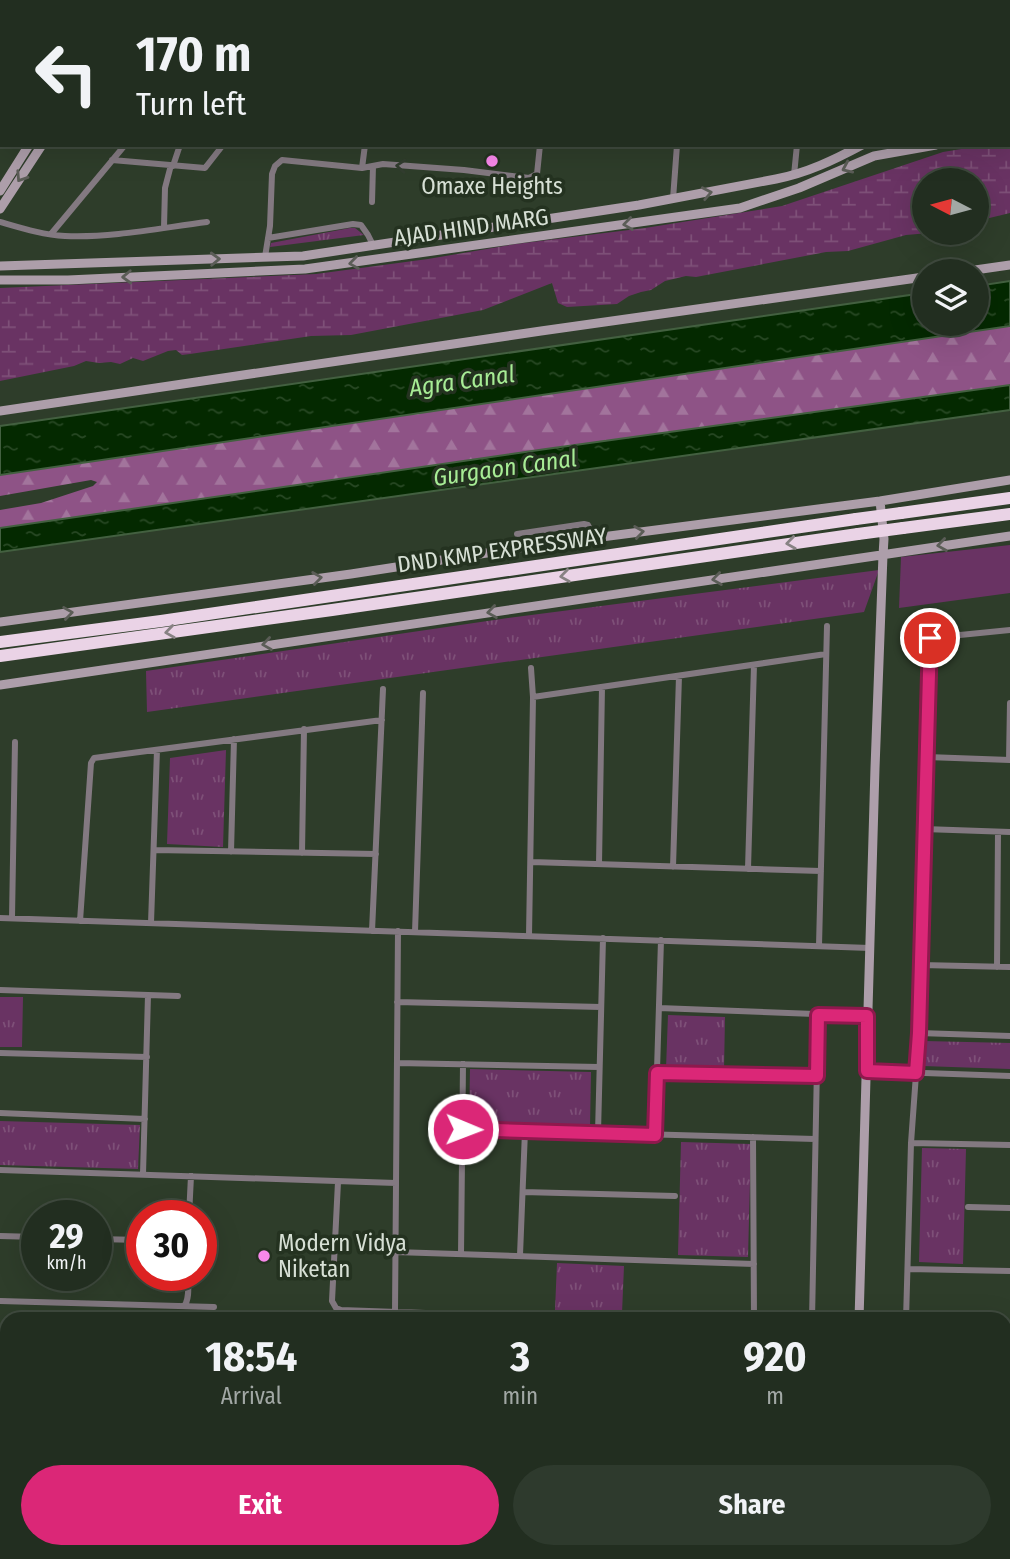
<!DOCTYPE html>
<html lang="en">
<head>
<meta charset="utf-8">
<style>
	body { margin:0; font-family:"Fira Sans Condensed",sans-serif; background:#2e3a2d; color:#f1f3f6; height:100vh; display:flex; flex-direction:column; font-size:26px; white-space:nowrap }
	* { box-sizing:border-box; margin:0 }
	p { font-size:23px; color:#a2a8a5 }
	.icon { flex:none; width:38px; height:38px; fill:none; stroke:currentColor; stroke-width:2; stroke-linecap:round; stroke-linejoin:round }
	.map { position:relative; flex:1; overflow:hidden }
	.panel { position:absolute; left:0px; top:1312px; width:1012px; height:247px; display:flex; flex-direction:column; background:#222e20; border-radius:21px 21px 0 0; box-shadow:0 7px 28px #0002,0 0 0 2px #3f4a3e }
	.panel>* { flex:none }
	.top-card { position:absolute; left:0px; top:0px; width:1012px; height:147px; box-shadow:0 7px 28px #0002,0 0 0 2px #3f4a3e; background:#222e20; color:#f1f3f6; overflow:hidden }
	.needle { width:46px; rotate:276deg }
	.buttons { position:absolute; left:912px; top:168px; display:grid; gap:14px }
	.buttons a { display:grid; place-items:center; width:77px; height:77px; border-radius:50%; background:#222e20; box-shadow:0 7px 28px #0002,0 0 0 2px #3f4a3e; font-size:35px }
	.speed { position:absolute; left:21px; top:1200px; display:flex; gap:14px; font-size:35px; font-weight:700; text-align:center }
	.speed>* { display:grid; place-content:center; width:91px; height:91px; border-radius:50%; background:#222e20; box-shadow:0 7px 28px #0002,0 0 0 2px #3f4a3e; line-height:1 }
	.speed small { font-size:18px; font-weight:400 }
	.speed .limit { border:10px solid #d22; background:#fff; color:#111 }
	.pin { position:absolute; display:grid; place-items:center; width:60px; height:60px; color:#fff; margin:-30px; border:4px solid #fff; border-radius:50%; box-shadow:0 2px 7px #0007 }
	.me { position:absolute; width:77px; margin:-38px; rotate:91deg; stroke-linejoin:round; filter:drop-shadow(0 0 5px #0008) }
	.turn { display:flex; align-items:center; gap:24px; height:147px; padding:0 21px; font-size:32px }
	.turn .icon { width:91px; height:91px; stroke-width:2.5 }
	.turn b { display:block; font-size:49px; line-height:60px }
	.eta { display:flex; justify-content:space-evenly; align-items:center; height:119px; text-align:center }
	.eta b { font-size:42px; font-weight:700; line-height:49px }
	.action { display:flex; gap:14px; margin-top:auto; padding:14px 21px }
	.action a { flex:1; height:80px; border-radius:42px; background:#db2777; color:#fff; font-size:28px; font-weight:700; line-height:80px; text-align:center }
	.action a+a { background:#2e3a2d; color:#f1f3f6 }
	.map>svg:first-child { display:block }
	.grass { fill:#693363 }
	.forest { fill:url(#forest-firs) }
	.wetland { fill:url(#wetland-marsh) }
	.park { fill:url(#park-tufts) }
	.water { fill:url(#water-ripples); stroke:#436040; stroke-width:2 }
	.lines { fill:none; stroke-linecap:round; stroke-linejoin:round }
	.street { stroke:#837981; stroke-width:6 }
	.secondary { stroke:#ad9eaa; stroke-width:9 }
	.highway { stroke:#ead3e6; stroke-width:12 }
	.highway-bridge { stroke:#ead3e6; stroke-width:12 }
	.oneway { stroke:#323d2f }
	.oneway2 { stroke:#5b5d57 }
	.oneway3 { stroke:#878283 }
	.route-casing { stroke:#8e194d; stroke-width:18 }
	.route { stroke:#db2777; stroke-width:12 }
	.poi-dot { fill:#f888ea; stroke:#243220; stroke-width:2.5 }
	.labels { text-anchor:middle; stroke-width:7; stroke-linejoin:round; paint-order:stroke }
	.poi-label { font-size:23px; fill:#d7e0d5; stroke:#243220 }
	.street-label { font-size:23px; fill:#d7e0d5; stroke:#243220 }
	.water-label { font-size:24px; font-style:italic; fill:#a7ec95; stroke:#243220 }
</style>
</head>
<body>
<div class="map">
<svg width="1010" height="1559" viewBox="0 0 1010 1559">
	<defs>
		<pattern id="forest-firs" width="22" height="20" patternUnits="userSpaceOnUse" patternTransform="scale(1.75)"><rect width="22" height="20" fill="#8e5386"/><path d="M5 1l3.5 6h-7zM16 11l3.5 6h-7z" fill="#a2749c"/></pattern>
		<pattern id="wetland-marsh" width="20" height="14" patternUnits="userSpaceOnUse" patternTransform="scale(1.75)"><rect width="20" height="14" fill="#693363"/><path d="M1 5h8M5 5V1M11 12h8M15 12V8" fill="none" stroke="#7e5078"/></pattern>
		<pattern id="park-tufts" width="24" height="20" patternUnits="userSpaceOnUse" patternTransform="scale(1.75)"><rect width="24" height="20" fill="#693363"/><path d="M3 7l-1-3M5 7V3M7 7l1-3M15 17l-1-3M17 17v-4M19 17l1-3" fill="none" stroke="#7e5078"/></pattern>
		<pattern id="water-ripples" width="26" height="14" patternUnits="userSpaceOnUse" patternTransform="scale(1.75)"><rect width="26" height="14" fill="#042900"/><path d="M2 4q2-2 4 0t4 0M15 11q2-2 4 0t4 0" fill="none" stroke="#284824"/></pattern>
	</defs>
	<rect width="100%" height="100%" fill="#2e3d2a"/>
	<path class="grass" d="M 1010,545 L 1010,593 L 899,608 L 901,557 Z"/>
	<path class="forest" d="M 1010,326 L 1010,385 L 546,449 L 0,528 L 0,510 L 41,503 L 93,486 L 97,482 L 91,480 L 0,496 L 0,475 Z"/>
	<path class="wetland" d="M 1010,142 L 1010,213 L 977,221 L 976,180 L 924,180 L 924,233 L 929,233 L 906,235 L 848,251 L 826,252 L 696,277 L 686,276 L 665,281 L 651,290 L 641,292 L 629,296 L 617,304 L 567,307 L 558,303 L 552,283 L 483,310 L 351,335 L 311,336 L 190,354 L 182,355 L 176,350 L 168,351 L 143,361 L 133,358 L 120,364 L 111,362 L 99,363 L 86,361 L 74,366 L 0,381 L 0,288 L 316,274 L 428,259 L 516,244 L 645,228 L 782,206 L 943,152 L 986,145 L 1010,145 Z"/>
	<path class="park" d="M 350,228 L 355,228 L 364,235 L 270,247 L 271,243 Z
		M 879,570 L 864,612 L 147,712 L 146,671 L 508,618 Z
		M 226,750 L 223,847 L 167,844 L 170,758 Z
		M 0,997 L 23,997 L 22,1047 L 0,1047 Z
		M 668,1015 L 725,1017 L 724,1070 L 666,1069 Z
		M 924,1041 L 1010,1043 L 1010,1069 L 923,1066 Z
		M 470,1069 L 591,1072 L 590,1127 L 469,1124 Z
		M 0,1121 L 140,1125 L 138,1169 L 0,1165 Z
		M 681,1142 L 751,1144 L 748,1257 L 678,1255 Z
		M 922,1148 L 966,1149 L 963,1264 L 919,1262 Z
		M 557,1263 L 624,1266 L 622,1313 L 555,1310 Z"/>
	<path class="water" d="M 1010,281 L 1010,326 L 0,475 L 0,426 L 924,293 L 924,324 L 976,324 L 977,286 Z
		M 1010,385 L 1010,410 L 0,552 L 0,528 L 546,449 Z"/>
	<g class="lines">
		<path class="street" d="M 150,0 L 153,2
			M 529,0 L 551,2
			M 292,2 L 292,0
			M 423,2 L 423,0
			M 514,2 L 515,0
			M 556,2 L 556,0
			M 686,2 L 687,0
			M 812,2 L 812,0
			M 112,160 L 205,168 L 223,145
			M 173,166 L 180,145
			M 362,168 L 365,145
			M 794,175 L 797,145
			M 673,199 L 677,145
			M 372,202 L 373,166
			M 0,222 C 21,228 43,235 65,236 C 112,238 160,228 207,222
			M 164,227 L 165,188 L 171,165
			M 51,234 L 125,145
			M 268,238 L 353,224 L 361,225 L 368,235 L 373,245
			M 265,257 L 270,226 L 272,174 L 275,166 L 282,160 L 362,168 L 383,164 L 464,170 L 529,178 L 537,174 L 540,145
			M 517,534 L 584,524 L 588,525 L 591,531 L 590,538
			M 930,638 L 1010,630
			M 533,697 L 826,654
			M 927,757 L 1010,760
			M 1009,760 L 1010,703
			M 924,829 L 1010,832
			M 154,850 L 376,854
			M 231,852 L 234,739
			M 302,853 L 304,729
			M 531,862 L 821,871
			M 599,864 L 602,687
			M 673,867 L 679,676
			M 748,869 L 754,665
			M 0,918 L 870,948
			M 12,918 L 15,742
			M 80,921 L 91,763 L 94,758 L 382,720
			M 151,923 L 157,750
			M 372,931 L 383,689
			M 415,932 L 423,693
			M 529,936 L 533,697 L 531,668
			M 819,946 L 827,626
			M 921,965 L 1010,967
			M 997,967 L 998,832
			M 0,990 L 178,996
			M 397,1002 L 601,1007
			M 659,1008 L 867,1016
			M 919,1033 L 1010,1036
			M 0,1053 L 147,1057
			M 397,1063 L 599,1067
			M 867,1071 L 1010,1076
			M 657,1073 L 817,1076
			M 0,1113 L 145,1119
			M 463,1129 L 815,1139
			M 598,1133 L 603,938
			M 655,1135 L 661,940
			M 753,1137 L 754,1320
			M 911,1143 L 1010,1145
			M 0,1170 L 396,1183
			M 143,1174 L 148,995
			M 338,1182 L 332,1301 L 336,1308 L 341,1310 L 620,1320
			M 523,1192 L 675,1196
			M 968,1207 L 1010,1208
			M 189,1216 L 191,1176
			M 0,1236 L 37,1237
			M 96,1239 L 142,1240
			M 395,1252 L 754,1264
			M 461,1254 L 463,1064
			M 520,1255 L 525,1131
			M 908,1269 L 1010,1271
			M 0,1301 L 214,1307
			M 184,1306 C 190,1299 188,1285 188,1276
			M 395,1312 L 398,931
			M 812,1320 L 818,1015
			M 906,1320 L 911,1143 L 919,1033 L 931,611
			M 1004,1332 L 1010,1332
			M 0,1397 L 7,1397
			M 1004,1434 L 1010,1434
			M 0,1460 L 7,1460
			M 5,1521 L 7,1471
			M 31,1559 L 31,1552
			M 64,1559 L 65,1552
			M 134,1559 L 134,1552
			M 249,1559 L 249,1552
			M 303,1559 L 303,1552
			M 364,1559 L 365,1552
			M 402,1559 L 402,1552
			M 527,1559 L 527,1552
			M 589,1559 L 589,1552
			M 740,1559 L 740,1552
			M 803,1559 L 804,1552
			M 905,1559 L 905,1552
			M 983,1559 L 983,1552"/>
		<path class="secondary" d="M 122,2 L 123,0
			M 135,2 L 136,0
			M 0,191 L 29,145
			M 0,209 L 42,145
			M 0,266 L 303,256 L 639,205 L 776,179 C 807,173 834,160 862,145
			M 968,271 L 1010,265
			M 0,280 L 68,280 L 305,269 L 740,208 L 799,188 L 874,156 L 936,145
			M 0,411 L 541,331 L 924,277
			M 0,622 L 351,574 L 532,546 L 880,501 L 1010,480
			M 0,685 L 1010,536
			M 859,1320 L 875,768 L 883,555 L 884,539 L 880,501
			M 0,1348 L 7,1348
			M 1004,1379 L 1010,1379
			M 846,1559 L 846,1552"/>
		<path class="highway" d="M 901,513 L 1010,498
			M 903,528 L 1010,514
			M 0,642 L 161,621 L 856,519
			M 0,656 L 332,610 L 858,534"/>
		<path class="highway-bridge" d="M 856,519 L 901,513
			M 858,534 L 903,528"/>
	</g>
	<defs><path id="oneway-chevron" d="M-2-3.5L2.5 0L-2 3.5" fill="none" stroke-width="1.6" stroke-linecap="round" stroke-linejoin="round" transform="scale(1.75)"/></defs>
	<use class="oneway" href="#oneway-chevron" transform="translate(401 166) rotate(-176)"/>
	<g class="oneway2">
		<use href="#oneway-chevron" transform="translate(847 168) rotate(156)"/>
		<use href="#oneway-chevron" transform="translate(21 177) rotate(123)"/>
		<use href="#oneway-chevron" transform="translate(707 193) rotate(-11)"/>
		<use href="#oneway-chevron" transform="translate(628 224) rotate(172)"/>
		<use href="#oneway-chevron" transform="translate(215 259) rotate(-2)"/>
		<use href="#oneway-chevron" transform="translate(354 263) rotate(172)"/>
		<use href="#oneway-chevron" transform="translate(127 277) rotate(178)"/>
		<use href="#oneway-chevron" transform="translate(639 532) rotate(-8)"/>
		<use href="#oneway-chevron" transform="translate(942 545) rotate(172)"/>
		<use href="#oneway-chevron" transform="translate(317 578) rotate(-8)"/>
		<use href="#oneway-chevron" transform="translate(717 579) rotate(172)"/>
		<use href="#oneway-chevron" transform="translate(492 612) rotate(172)"/>
		<use href="#oneway-chevron" transform="translate(68 613) rotate(-8)"/>
		<use href="#oneway-chevron" transform="translate(267 644) rotate(172)"/>
	</g>
	<g class="oneway3">
		<use href="#oneway-chevron" transform="translate(791 543) rotate(172)"/>
		<use href="#oneway-chevron" transform="translate(565 576) rotate(172)"/>
		<use href="#oneway-chevron" transform="translate(170 632) rotate(172)"/>
	</g>
	<g class="lines">
		<g class="route-casing">
			<path id="route" d="M 463,1129 L 655,1135 L 657,1073 L 817,1076 L 818,1015 L 867,1016 L 867,1071 L 916,1073 L 919,1033 L 930,638"/>
		</g>
		<use href="#route" class="route"/>
	</g>
	<g class="poi-dot">
		<circle cx="492" cy="161" r="7"/>
		<circle cx="264" cy="1256" r="7"/>
	</g>
	<g class="labels">
		<g class="poi-label">
			<text x="492" y="194">Omaxe Heights</text>
			<text x="278" y="1251" text-anchor="start">Modern Vidya<tspan x="278" dy="26">Niketan</tspan></text>
		</g>
		<g class="street-label">
			<text transform="translate(471 227) rotate(-8)" y="8">AJAD HIND MARG</text>
			<text transform="translate(502 550) rotate(-8)" y="8">DND KMP EXPRESSWAY</text>
		</g>
		<g class="water-label">
			<text transform="translate(462 381) rotate(-8)" y="8">Agra Canal</text>
			<text transform="translate(505 468) rotate(-8)" y="8">Gurgaon Canal</text>
		</g>
	</g>
</svg>
<div class="buttons">
<a><svg class="needle" viewBox="-14 -14 28 28"><path d="M0-13l5 13h-10z" fill="#e53935"/><path d="M0 13l5-13h-10z" fill="#a2a8a5"/></svg></a>
<a><svg class="icon" aria-label="layers" viewBox="0 0 24 24"><path d="M12 4l9 5-9 5-9-5zM3 14l9 5 9-5"/></svg></a>
</div>
<div class="speed"><div>29<small>km/h</small></div><div class="limit">30</div></div>
<div class="pin" style="left:930px;top:638px;background:#d93025"><svg class="icon" aria-label="arrive" viewBox="0 0 24 24"><path d="M6 21V4h12l-3 4 3 4H6"/></svg></div>
<svg class="me" style="left:463px;top:1129px" viewBox="-20 -20 40 40"><circle r="17" fill="#db2777" stroke="#fff" stroke-width="3"/><path d="M0-11L8 9 0 5-8 9z" fill="#fff"/></svg>
<div class="top-card">
<div class="turn"><svg class="icon" aria-label="left" viewBox="0 0 24 24"><path d="M17 20v-9H6M10 6l-5 5 5 5"/></svg><div><b>170 m</b>Turn left</div></div>
</div>
<section class="panel">
<div class="eta">
<div><b>18:54</b><p>Arrival</p></div>
<div><b>3</b><p>min</p></div>
<div><b>920</b><p>m</p></div>
</div>
<div class="action"><a>Exit</a><a>Share</a></div>
</section>
</div>
</body>
</html>
